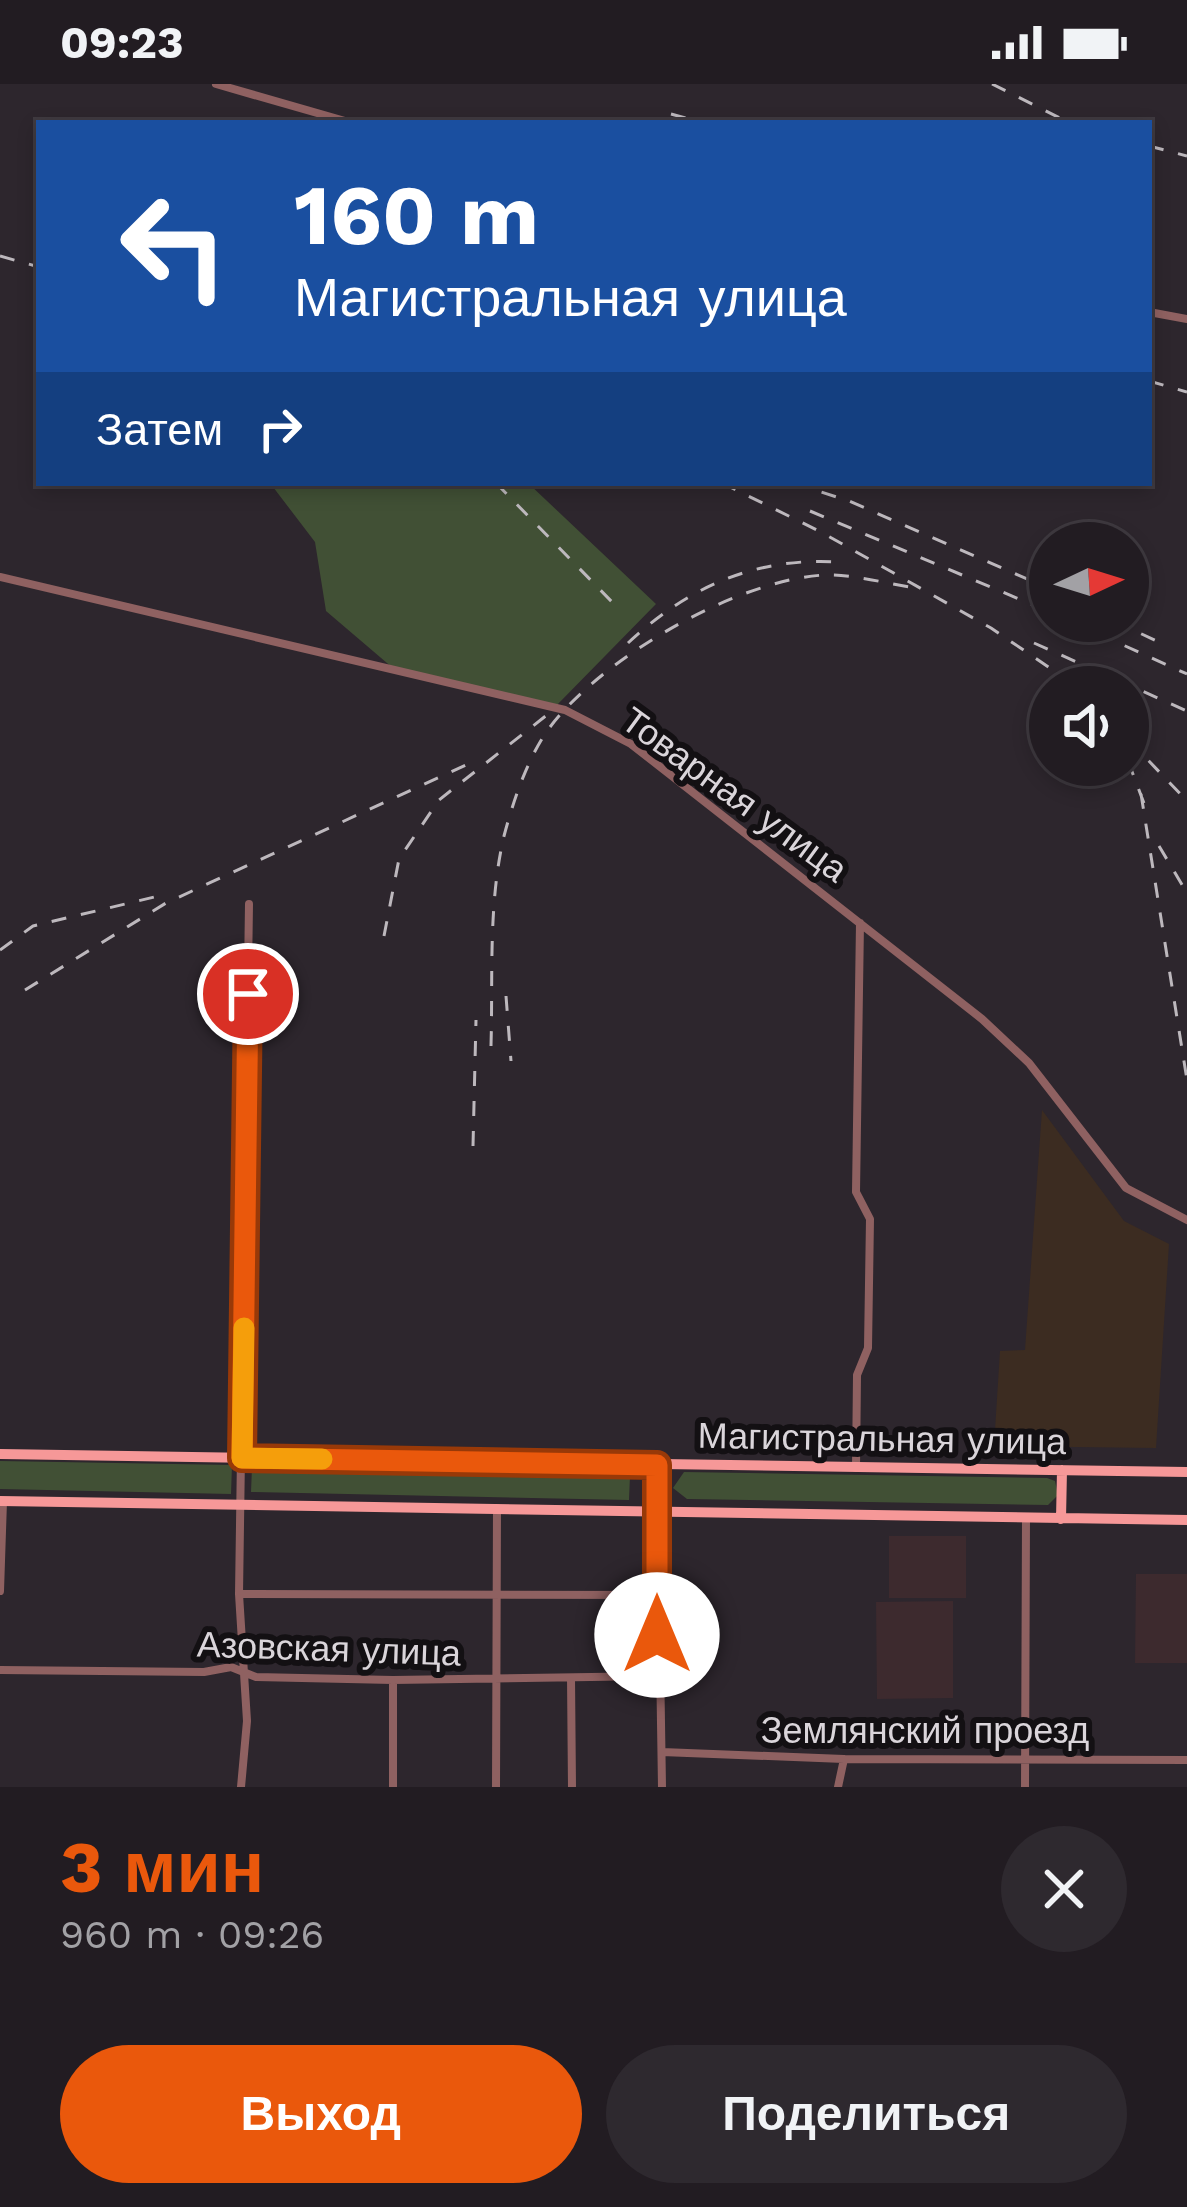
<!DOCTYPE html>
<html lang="ru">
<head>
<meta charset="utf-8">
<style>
	body { margin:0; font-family:"Work Sans",sans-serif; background:#2e292f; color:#f1f3f6; height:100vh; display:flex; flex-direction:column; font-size:45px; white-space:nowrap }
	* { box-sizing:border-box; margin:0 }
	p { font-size:39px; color:#a2a1a5 }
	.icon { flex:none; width:66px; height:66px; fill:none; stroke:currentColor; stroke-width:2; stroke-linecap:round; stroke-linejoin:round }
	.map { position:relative; height:1703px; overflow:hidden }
	.drawer { display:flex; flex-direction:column; background:#221c22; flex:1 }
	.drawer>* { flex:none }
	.hud { position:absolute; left:36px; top:36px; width:1116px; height:366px; border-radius:0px; box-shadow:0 6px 18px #0003,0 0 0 3px #3f3a40; background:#1a4fa0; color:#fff; overflow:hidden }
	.needle { width:78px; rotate:86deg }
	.controls { position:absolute; left:1029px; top:438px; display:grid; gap:24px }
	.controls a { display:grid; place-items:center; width:120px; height:120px; border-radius:50%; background:#221c22; box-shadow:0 6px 18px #0003,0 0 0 3px #3f3a40; font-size:60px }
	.pin { position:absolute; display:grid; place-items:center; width:102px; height:102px; color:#fff; margin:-51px; border:6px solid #fff; border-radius:50%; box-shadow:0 3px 12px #0007 }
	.me { position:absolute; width:132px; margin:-66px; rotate:0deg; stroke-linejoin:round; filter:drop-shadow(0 0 9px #0008) }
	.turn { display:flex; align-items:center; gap:42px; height:252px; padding:0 60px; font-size:54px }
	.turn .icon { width:156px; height:156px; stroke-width:2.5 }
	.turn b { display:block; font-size:84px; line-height:102px }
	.then { display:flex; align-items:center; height:114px; padding:0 60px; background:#0003; gap:24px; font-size:45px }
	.round { display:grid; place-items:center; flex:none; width:126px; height:126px; border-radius:63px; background:#2e292f }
	.summary { display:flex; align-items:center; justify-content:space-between; height:204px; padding:0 60px }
	h1 { font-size:72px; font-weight:700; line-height:90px; color:#ea580c }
	.action { display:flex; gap:24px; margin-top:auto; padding:24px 60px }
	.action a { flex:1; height:138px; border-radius:72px; background:#ea580c; color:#fff; font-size:48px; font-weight:700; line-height:138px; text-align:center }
	.action a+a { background:#2e292f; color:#f1f3f6 }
	.status { display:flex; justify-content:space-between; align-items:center; height:84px; padding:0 60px; background:#221c22; direction:ltr }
	.status svg { height:33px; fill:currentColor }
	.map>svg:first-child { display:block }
	.commercial { fill:#3c2c21 }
	.education { fill:#3d2a2e }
	.green { fill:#415035 }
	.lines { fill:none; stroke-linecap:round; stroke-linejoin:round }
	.minor { stroke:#8f6161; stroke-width:8 }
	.major { stroke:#f69898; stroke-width:10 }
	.rail { stroke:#bdb8bd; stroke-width:3; stroke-dasharray:15 15; stroke-linecap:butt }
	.route-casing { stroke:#983908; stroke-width:30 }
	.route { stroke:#ea580c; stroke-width:21 }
	.slow { stroke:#f59e0b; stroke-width:21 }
	.labels { text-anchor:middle; stroke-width:12; stroke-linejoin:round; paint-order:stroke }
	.street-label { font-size:36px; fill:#dad5da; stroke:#131013 }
</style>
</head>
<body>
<div class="status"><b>09:23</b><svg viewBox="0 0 49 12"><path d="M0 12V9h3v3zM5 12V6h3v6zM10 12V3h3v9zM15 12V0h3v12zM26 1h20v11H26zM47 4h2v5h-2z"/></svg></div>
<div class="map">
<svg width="1187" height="1703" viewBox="0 0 1187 1703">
	<rect width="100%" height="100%" fill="#2d262d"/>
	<path class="commercial" d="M 1042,1026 L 1124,1137 L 1169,1160 L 1156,1364 L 994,1362 L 1000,1267 L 1025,1266 Z"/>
	<path class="education" d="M 889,1452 L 966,1452 L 966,1514 L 889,1514 Z
		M 1136,1490 L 1187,1490 L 1187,1579 L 1135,1579 Z
		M 953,1517 L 953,1614 L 877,1615 L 876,1518 Z"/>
	<path class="green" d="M 270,399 L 528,399 L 656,520 L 555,623 L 394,585 L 326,527 L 315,458 Z
		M 0,1377 L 232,1381 L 231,1410 L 0,1405 Z
		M 252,1383 L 630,1392 L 629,1416 L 251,1408 Z
		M 684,1388 L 1047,1394 L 1055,1397 L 1058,1411 L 1048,1421 L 687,1415 L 673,1404 Z"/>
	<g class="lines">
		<path class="minor" d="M 216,0 L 352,39
			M 1149,228 L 1187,235
			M 0,493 L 565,626 L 631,660 L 982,935 L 1029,979 L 1126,1104 L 1187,1136
			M 657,1381 L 662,1703
			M 856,1384 L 857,1291 L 868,1264 L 870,1135 L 856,1108 L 860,839
			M 0,1507 L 3,1417
			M 239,1510 L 657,1511
			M 0,1586 L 204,1588 L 231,1583 L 256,1593 L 393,1596 L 657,1592
			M 571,1594 L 572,1703
			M 662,1668 L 844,1675 L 1187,1676
			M 241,1703 L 247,1637 L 239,1510 L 249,820
			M 393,1703 L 393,1596
			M 496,1703 L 497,1424
			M 838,1703 L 844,1675
			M 1025,1703 L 1026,1434"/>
		<path class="major" d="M 0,1370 L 1187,1388
			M 0,1417 L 1187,1436
			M 1061,1435 L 1062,1386"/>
		<path class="rail" d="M 992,0 L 1070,39
			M 671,30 L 704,39
			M 1149,62 L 1187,72
			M 0,172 L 39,183
			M 1149,297 L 1187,308
			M 496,399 L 613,519
			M 722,399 L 821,448 L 991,544 L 1078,603
			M 793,399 L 849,417 L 1050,505
			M 810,427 L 1050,528
			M 1070,537 L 1187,590
			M 1114,537 L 1163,560
			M 628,559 C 688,503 755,473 838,478
			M 1034,559 L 1187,627
			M 1128,655 L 1187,717
			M 1128,677 L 1145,722
			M 1141,710 L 1187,996
			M 1159,762 L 1187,809
			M 384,852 L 399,775 L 439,716 L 552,627
			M 0,866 L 33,842 L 167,810
			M 25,906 L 166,819 L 468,680
			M 506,912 L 511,977
			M 491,962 C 493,893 488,820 504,752 C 513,718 526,679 545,650 C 595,577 737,495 825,491 C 854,490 887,500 916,504
			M 473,1062 L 476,936"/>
	</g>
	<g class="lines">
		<g class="route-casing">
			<path id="route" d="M 248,910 L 242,1374 L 657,1381 L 657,1551"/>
		</g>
		<use href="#route" class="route"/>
		<path class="slow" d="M 244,1244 L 242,1374 L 322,1375"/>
	</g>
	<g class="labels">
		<g class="street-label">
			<text transform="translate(735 710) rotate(36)" y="13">Товарная улица</text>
			<text transform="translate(882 1354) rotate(1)" y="13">Магистральная улица</text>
			<text transform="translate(329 1564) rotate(2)" y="13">Азовская улица</text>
			<text x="925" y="1659">Землянский проезд</text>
		</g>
	</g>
</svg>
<div class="controls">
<a><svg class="needle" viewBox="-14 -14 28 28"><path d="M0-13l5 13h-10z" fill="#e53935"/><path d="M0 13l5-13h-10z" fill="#a2a1a5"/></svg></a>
<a><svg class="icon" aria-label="sound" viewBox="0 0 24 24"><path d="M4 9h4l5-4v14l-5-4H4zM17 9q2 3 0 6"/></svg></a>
</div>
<div class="pin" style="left:248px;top:910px;background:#d93025"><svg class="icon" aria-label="arrive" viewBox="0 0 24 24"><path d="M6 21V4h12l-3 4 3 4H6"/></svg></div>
<svg class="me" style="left:657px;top:1551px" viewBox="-20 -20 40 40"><circle r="19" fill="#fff"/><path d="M0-13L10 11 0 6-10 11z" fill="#ea580c"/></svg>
<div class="hud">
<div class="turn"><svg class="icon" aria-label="left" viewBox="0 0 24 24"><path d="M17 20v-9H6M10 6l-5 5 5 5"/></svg><div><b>160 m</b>Магистральная улица</div></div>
<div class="then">Затем<svg class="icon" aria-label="right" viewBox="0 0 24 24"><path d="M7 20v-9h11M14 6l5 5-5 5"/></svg></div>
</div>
</div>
<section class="drawer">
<div class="summary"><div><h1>3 мин</h1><p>960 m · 09:26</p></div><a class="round"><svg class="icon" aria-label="close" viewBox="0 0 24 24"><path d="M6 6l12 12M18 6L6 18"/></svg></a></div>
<div class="action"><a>Выход</a><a>Поделиться</a></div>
</section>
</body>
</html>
